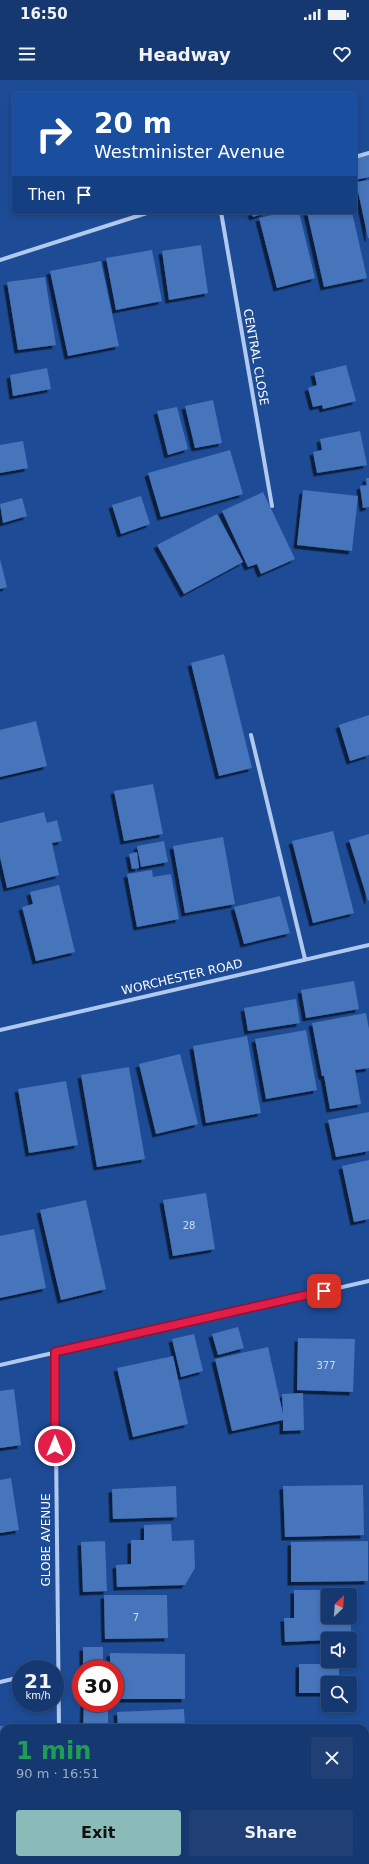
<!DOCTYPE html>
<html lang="en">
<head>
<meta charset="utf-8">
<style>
	body { margin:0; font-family:"DejaVu Sans",sans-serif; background:#1f3f75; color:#f1f3f6; height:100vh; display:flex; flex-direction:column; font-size:15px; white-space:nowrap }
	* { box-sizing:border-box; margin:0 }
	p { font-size:13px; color:#9eacc3 }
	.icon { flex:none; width:22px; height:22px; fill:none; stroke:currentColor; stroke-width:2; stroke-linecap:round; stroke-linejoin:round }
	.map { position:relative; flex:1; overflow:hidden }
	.drawer { position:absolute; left:0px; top:1644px; width:369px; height:140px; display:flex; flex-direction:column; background:#163870; border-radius:12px 12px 0 0; box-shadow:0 2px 6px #0003,0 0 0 1px #355283 }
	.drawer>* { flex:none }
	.guide { position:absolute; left:12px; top:12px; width:345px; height:122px; border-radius:4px; box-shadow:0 2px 6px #0003,0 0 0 1px #355283; background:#1a4fa0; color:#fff; overflow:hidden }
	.needle { width:26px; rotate:25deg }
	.buttons { position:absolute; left:321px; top:1508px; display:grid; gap:8px }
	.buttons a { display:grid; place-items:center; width:36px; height:36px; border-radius:4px; background:#163870; box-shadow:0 2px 6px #0003,0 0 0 1px #355283; font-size:20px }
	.speed { position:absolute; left:12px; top:1580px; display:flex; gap:8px; font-size:20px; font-weight:700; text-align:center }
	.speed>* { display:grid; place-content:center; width:52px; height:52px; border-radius:50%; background:#163870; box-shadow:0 2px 6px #0003,0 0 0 1px #355283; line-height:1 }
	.speed small { font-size:10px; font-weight:400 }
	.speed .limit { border:6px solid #d22; background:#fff; color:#111 }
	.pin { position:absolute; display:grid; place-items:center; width:34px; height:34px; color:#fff; margin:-17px; border-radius:8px; box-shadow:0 2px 6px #0006 }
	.me { position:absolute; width:44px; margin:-22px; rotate:0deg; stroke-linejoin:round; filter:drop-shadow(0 0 3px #0008) }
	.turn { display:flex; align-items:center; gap:14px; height:84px; padding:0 16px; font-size:18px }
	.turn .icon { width:52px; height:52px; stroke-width:2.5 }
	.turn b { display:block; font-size:28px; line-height:34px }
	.then { display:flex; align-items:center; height:38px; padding:0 16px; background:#0003; gap:8px; font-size:15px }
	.round { display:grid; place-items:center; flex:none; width:42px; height:42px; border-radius:4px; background:#1f3f75 }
	.head { display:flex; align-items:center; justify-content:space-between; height:68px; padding:0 16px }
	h1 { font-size:24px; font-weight:800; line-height:30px; color:#1e9e55 }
	.cta { display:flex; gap:8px; margin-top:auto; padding:8px 16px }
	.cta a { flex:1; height:46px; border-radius:4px; background:#8bbbb9; color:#111; font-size:16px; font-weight:800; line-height:46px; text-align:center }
	.cta a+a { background:#1f3f75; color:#f1f3f6 }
	.status { display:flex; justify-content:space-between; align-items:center; height:28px; padding:0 20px; background:#163870; direction:ltr }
	.status svg { height:11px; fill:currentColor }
	header { display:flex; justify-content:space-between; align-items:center; height:52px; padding:0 16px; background:#163870; font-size:18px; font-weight:800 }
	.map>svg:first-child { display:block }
	.building { fill:#4674bb; filter:url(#shadow) }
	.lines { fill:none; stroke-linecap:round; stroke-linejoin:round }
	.minor { stroke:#b1c9ef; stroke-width:4 }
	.route-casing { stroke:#92132f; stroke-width:10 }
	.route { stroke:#e11d48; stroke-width:7 }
	.labels { text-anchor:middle; stroke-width:3; stroke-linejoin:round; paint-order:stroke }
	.number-label { font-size:10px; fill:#d1dcee }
	.street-label { font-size:12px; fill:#fff; stroke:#1d4b95 }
</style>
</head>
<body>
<div class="status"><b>16:50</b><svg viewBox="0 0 49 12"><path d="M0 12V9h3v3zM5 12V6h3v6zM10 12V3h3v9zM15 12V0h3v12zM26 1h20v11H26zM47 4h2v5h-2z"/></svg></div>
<header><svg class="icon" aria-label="menu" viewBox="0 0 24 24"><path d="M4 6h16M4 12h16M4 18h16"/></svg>Headway<svg class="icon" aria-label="heart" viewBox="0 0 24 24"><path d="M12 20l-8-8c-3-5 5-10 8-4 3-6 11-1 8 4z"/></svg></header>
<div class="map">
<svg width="369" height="1784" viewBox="0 0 369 1784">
	<defs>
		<filter id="shadow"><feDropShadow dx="-3.5" dy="3.5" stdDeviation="0" flood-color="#0009"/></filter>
	</defs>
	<rect width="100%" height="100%" fill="#1d4b95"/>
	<path class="building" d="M 369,75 L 369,97 L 355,100 L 355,79 Z
		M 369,100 L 369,158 L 368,158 L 356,102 Z
		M 251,132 L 267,132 L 253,137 Z
		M 284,132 L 299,132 L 315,198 L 277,208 L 259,138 Z
		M 307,132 L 352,132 L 367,198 L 324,207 Z
		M 201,165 L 208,213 L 169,220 L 162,171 Z
		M 152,170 L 162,221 L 116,230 L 106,178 Z
		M 101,181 L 119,266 L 68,276 L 50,191 Z
		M 45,197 L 56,265 L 18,270 L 7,202 Z
		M 346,285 L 356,321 L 323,329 L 322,325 L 313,327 L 308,308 L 317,305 L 314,293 Z
		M 47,288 L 51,309 L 13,316 L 10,295 Z
		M 213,320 L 222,363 L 195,368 L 185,326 Z
		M 177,327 L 188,369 L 168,375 L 157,331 Z
		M 360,351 L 367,385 L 317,393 L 313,372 L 322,370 L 320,359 Z
		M 23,361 L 28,388 L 0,393 L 0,365 Z
		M 230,370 L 243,414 L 161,437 L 148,393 Z
		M 366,398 L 369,398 L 369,427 L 363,428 L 360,406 L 367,405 Z
		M 303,410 L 358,416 L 352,471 L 297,465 Z
		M 263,412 L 295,479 L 261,494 L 257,484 L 248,487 L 222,431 Z
		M 141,416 L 150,444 L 121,454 L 112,425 Z
		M 22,418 L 27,436 L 3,443 L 0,424 Z
		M 217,434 L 243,482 L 184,514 L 157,465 Z
		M 0,479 L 7,507 L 0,509 Z
		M 224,574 L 252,688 L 219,696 L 191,583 Z
		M 369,635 L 369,675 L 350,681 L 339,645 Z
		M 36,641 L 47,686 L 0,697 L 0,650 Z
		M 153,704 L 163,754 L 124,761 L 114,711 Z
		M 44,732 L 47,743 L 57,740 L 62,761 L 52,763 L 59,795 L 7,808 L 0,777 L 0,743 Z
		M 333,751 L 354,833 L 313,843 L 292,761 Z
		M 369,754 L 369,820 L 368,821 L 349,760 Z
		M 223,757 L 235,824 L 185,833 L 173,766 Z
		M 164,761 L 168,782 L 141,787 L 137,766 Z
		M 137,772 L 139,788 L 132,789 L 129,774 Z
		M 152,790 L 153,797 L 171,794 L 179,839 L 137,847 L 127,794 Z
		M 59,805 L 75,872 L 36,881 L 22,827 L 33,824 L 30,812 Z
		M 280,816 L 290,853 L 244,864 L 234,827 Z
		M 354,901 L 359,929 L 306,938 L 301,910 Z
		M 296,919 L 300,943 L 248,951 L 244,928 Z
		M 366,933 L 369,949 L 369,988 L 355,990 L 361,1024 L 330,1029 L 324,996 L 322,996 L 312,943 Z
		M 306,950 L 317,1010 L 266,1019 L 255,959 Z
		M 247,956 L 261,1033 L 206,1043 L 193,966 Z
		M 180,974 L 198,1044 L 156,1054 L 139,984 Z
		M 129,987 L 145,1079 L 97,1087 L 81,995 Z
		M 66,1001 L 78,1065 L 29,1073 L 18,1009 Z
		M 369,1032 L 369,1071 L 336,1077 L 328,1040 Z
		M 369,1080 L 369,1139 L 354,1142 L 342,1086 Z
		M 206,1113 L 215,1169 L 173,1176 L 163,1120 Z
		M 86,1120 L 106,1209 L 61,1220 L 40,1130 Z
		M 34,1149 L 46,1208 L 0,1218 L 0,1156 Z
		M 238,1247 L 244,1268 L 218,1275 L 212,1254 Z
		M 194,1254 L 203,1291 L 181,1297 L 172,1259 Z
		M 298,1258 L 355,1259 L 353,1312 L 297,1310 Z
		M 268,1267 L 283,1334 L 282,1314 L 303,1313 L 304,1350 L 283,1351 L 283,1340 L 232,1351 L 215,1279 Z
		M 173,1276 L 188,1344 L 133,1357 L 117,1288 Z
		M 14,1309 L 21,1365 L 0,1368 L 0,1311 Z
		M 11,1398 L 19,1450 L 0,1453 L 0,1400 Z
		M 363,1405 L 364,1455 L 285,1457 L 283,1406 Z
		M 176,1406 L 177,1437 L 113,1439 L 112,1409 Z
		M 171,1444 L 172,1461 L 194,1460 L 195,1488 L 185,1505 L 117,1507 L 116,1485 L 131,1484 L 131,1460 L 144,1460 L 144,1445 Z
		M 105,1461 L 107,1511 L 83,1512 L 81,1462 Z
		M 368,1461 L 368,1501 L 291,1502 L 291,1462 Z
		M 294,1510 L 336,1510 L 336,1515 L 328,1515 L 328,1537 L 351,1539 L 351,1559 L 285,1562 L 284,1538 L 294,1538 Z
		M 104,1515 L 167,1515 L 168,1558 L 105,1559 Z
		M 83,1567 L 103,1567 L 103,1589 L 83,1589 Z
		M 110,1573 L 185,1574 L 185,1619 L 115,1619 L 115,1589 L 110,1589 Z
		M 299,1584 L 339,1584 L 339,1603 L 328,1603 L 328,1613 L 299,1613 Z
		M 84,1623 L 108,1623 L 108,1648 L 83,1648 Z
		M 184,1629 L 185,1648 L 118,1648 L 117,1632 Z
		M 0,1646 L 16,1646 L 16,1648 L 4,1648 L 4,1704 L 0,1704 Z
		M 0,1725 L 4,1725 L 4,1766 L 0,1766 Z
		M 0,1771 L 4,1771 L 4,1780 L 24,1780 L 24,1784 L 0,1784 Z
		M 90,1780 L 104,1780 L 105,1784 L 91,1784 Z
		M 108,1780 L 201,1780 L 201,1784 L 108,1784 Z"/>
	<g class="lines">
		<path class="minor" d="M 355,77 L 369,73
			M 221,132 L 272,426
			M 0,180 L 150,132
			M 251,655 L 305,879
			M 0,950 L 369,865
			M 55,1272 L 59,1648
			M 0,1285 L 369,1201
			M 0,1602 L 21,1597
			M 63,1780 L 63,1784"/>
	</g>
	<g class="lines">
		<g class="route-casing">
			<path id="route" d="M 55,1366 L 55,1272 L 324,1211"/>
		</g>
		<use href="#route" class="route"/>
	</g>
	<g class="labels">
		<g class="number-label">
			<text x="189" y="1149">28</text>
			<text x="326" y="1289">377</text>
			<text x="136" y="1541">7</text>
		</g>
		<g class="street-label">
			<text transform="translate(256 277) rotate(80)" y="4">CENTRAL CLOSE</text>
			<text transform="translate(182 897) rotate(-13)" y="4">WORCHESTER ROAD</text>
			<text transform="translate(46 1460) rotate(-90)" y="4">GLOBE AVENUE</text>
		</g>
	</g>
</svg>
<div class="buttons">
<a><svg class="needle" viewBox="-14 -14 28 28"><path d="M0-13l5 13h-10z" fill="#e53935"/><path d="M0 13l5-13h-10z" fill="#9eacc3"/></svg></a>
<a><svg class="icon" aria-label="sound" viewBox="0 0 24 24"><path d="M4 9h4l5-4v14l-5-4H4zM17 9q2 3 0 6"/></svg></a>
<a><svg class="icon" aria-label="search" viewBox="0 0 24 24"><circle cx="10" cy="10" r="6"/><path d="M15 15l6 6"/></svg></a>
</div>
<div class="speed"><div>21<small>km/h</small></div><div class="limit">30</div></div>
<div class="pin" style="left:324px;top:1211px;background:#d93025"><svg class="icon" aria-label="arrive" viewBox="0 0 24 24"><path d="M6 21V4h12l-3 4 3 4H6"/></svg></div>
<svg class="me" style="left:55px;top:1366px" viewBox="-20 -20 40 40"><circle r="17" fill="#e11d48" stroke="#fff" stroke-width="3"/><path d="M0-11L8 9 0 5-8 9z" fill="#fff"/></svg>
<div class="guide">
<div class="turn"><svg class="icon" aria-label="right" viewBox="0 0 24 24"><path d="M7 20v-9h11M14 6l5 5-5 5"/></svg><div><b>20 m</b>Westminister Avenue</div></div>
<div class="then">Then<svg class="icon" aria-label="arrive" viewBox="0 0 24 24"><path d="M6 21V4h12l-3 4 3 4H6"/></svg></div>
</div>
<section class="drawer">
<div class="head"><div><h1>1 min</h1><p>90 m · 16:51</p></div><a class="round"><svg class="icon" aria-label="close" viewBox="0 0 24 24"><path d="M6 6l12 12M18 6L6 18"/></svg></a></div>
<div class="cta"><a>Exit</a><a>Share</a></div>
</section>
</div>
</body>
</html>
